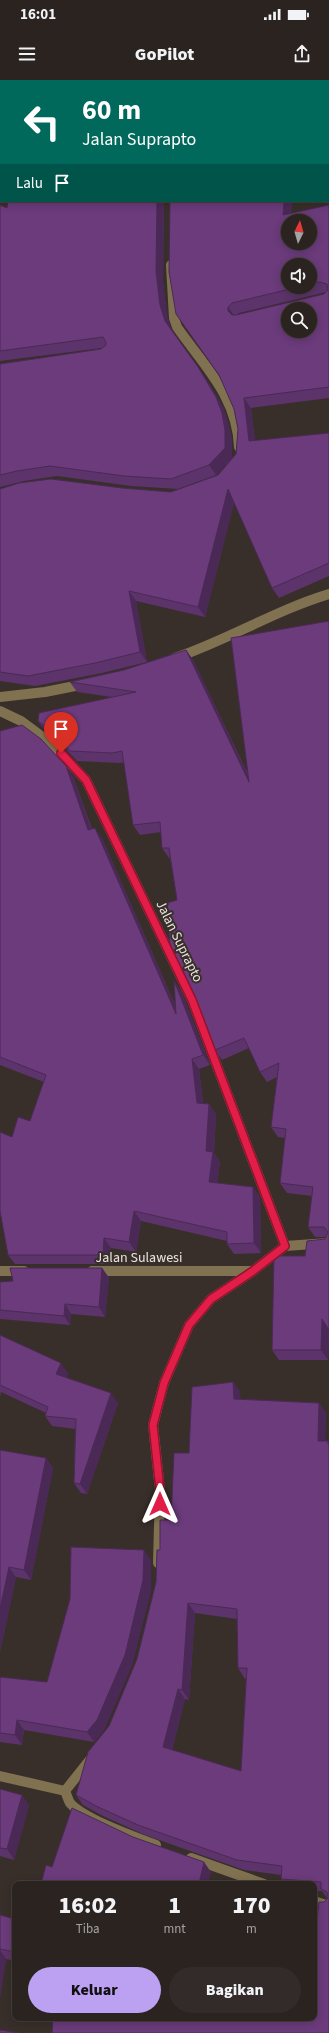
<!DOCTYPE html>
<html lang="id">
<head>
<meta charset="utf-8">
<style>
	body { margin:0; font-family:"Source Sans 3",sans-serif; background:#322b29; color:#f1f3f6; height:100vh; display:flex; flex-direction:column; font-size:15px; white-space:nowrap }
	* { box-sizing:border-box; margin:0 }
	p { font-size:13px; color:#a5a4a5 }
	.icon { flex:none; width:22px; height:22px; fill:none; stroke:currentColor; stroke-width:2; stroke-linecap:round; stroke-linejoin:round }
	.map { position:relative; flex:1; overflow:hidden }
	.details { position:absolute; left:12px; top:1801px; width:305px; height:140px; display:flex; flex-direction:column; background:#2a2320; border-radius:8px; box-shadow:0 2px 10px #0003,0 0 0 1px #46403e }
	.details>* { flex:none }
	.banner { position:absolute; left:0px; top:0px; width:329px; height:122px; box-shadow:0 2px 10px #0003,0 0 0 1px #46403e; background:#00695c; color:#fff; overflow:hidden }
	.needle { width:26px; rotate:5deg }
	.controls { position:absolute; left:281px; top:134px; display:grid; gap:8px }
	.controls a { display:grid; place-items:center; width:36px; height:36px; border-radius:50%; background:#2a2320; box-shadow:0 2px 10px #0003,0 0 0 1px #46403e; font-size:20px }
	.pin { position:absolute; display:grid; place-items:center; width:34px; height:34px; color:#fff; margin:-41px -17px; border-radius:50% 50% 50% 0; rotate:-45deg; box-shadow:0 0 4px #0007 }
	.pin .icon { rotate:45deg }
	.me { position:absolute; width:44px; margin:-22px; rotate:0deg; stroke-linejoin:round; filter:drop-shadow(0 0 3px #0008) }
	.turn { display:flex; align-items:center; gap:14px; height:84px; padding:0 16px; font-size:18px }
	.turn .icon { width:52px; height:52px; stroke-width:2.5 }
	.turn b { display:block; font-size:28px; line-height:34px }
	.then { display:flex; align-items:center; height:38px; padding:0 16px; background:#0003; gap:8px; font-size:15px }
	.eta { display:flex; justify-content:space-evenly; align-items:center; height:68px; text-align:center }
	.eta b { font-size:24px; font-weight:800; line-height:28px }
	.action { display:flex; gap:8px; margin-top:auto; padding:8px 16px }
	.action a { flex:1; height:46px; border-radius:24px; background:#bca0f2; color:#111; font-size:16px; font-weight:800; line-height:46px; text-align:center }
	.action a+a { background:#322b29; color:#f1f3f6 }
	.status { display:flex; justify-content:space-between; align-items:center; height:28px; padding:0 20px; background:#2a2320; direction:ltr }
	.status svg { height:11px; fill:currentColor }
	header { display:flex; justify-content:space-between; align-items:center; height:52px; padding:0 16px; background:#2a2320; font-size:18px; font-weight:800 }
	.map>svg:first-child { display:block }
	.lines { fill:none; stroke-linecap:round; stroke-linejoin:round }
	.minor { stroke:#807150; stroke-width:10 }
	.wall { fill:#5c336a; fill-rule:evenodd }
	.shaded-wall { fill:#4b2956 }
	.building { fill:#6b3b7b; stroke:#4b2956; fill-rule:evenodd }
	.route-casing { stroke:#92132f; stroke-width:10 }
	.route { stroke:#e11d48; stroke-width:7 }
	.labels { text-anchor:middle; stroke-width:4; stroke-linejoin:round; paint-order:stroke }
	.street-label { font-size:14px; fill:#e9e3e0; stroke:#382f2a }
</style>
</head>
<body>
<div class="status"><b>16:01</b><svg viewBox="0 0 49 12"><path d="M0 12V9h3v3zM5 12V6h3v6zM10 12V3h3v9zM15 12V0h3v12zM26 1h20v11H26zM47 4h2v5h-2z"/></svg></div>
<header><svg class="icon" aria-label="menu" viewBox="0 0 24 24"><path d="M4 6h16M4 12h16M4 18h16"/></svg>GoPilot<svg class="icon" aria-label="share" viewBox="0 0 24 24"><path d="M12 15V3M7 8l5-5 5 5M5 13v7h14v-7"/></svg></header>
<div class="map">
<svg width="329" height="1953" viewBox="0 0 329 1953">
	<rect width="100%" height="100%" fill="#382f2a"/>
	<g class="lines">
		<path class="minor" d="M 171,185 L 174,238 L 177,247 C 204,286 237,316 239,367
			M 175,578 C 228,560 276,530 329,514
			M 0,617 L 45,612 L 85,604
			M 0,631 L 21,641 L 52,664 L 86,700 L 192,920 L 285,1166
			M 285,1166 L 329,1163
			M 0,1191 L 24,1191
			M 92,1191 L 253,1191
			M 158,1483 L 160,1410 L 153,1345 L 164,1303 L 189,1245 L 211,1219 L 253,1191 L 285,1166
			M 0,1696 L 65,1711 L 92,1677
			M 65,1711 C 67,1715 68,1720 70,1723 C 84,1739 135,1757 156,1765
			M 191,1778 L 264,1804
			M 314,1821 L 329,1826"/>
	</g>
	<path class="wall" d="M 0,0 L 109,0 L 108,1 L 1,1 L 1,34 L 0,34 Z
		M 329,0 L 329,63 L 328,63 L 328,1 Z
		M 8,121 L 164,121 L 163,202 L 167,235 L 171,250 L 205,297 L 223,327 L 228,343 L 232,360 L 232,378 L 216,395 L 178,409 L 131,406 L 57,396 L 24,401 L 0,407 L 0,284 L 101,269 L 102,268 L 0,281 L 0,125 L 7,128 Z
		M 170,121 L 292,121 L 291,134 L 329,125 L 329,318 L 251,328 L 255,361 L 329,353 L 329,496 L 279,518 L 272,508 L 234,423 L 205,537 L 136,521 L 147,582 L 102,593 L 35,606 L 0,601 L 0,409 L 122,408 L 171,412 L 218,395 L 236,374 L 238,349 L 234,329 ZM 310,185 L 310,207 L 288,207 ZM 326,212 L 324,214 L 237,235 L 239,233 Z
		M 329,541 L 329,1257 L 328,1280 L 279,1280 L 272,1270 L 305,1176 L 325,1159 L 326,1157 L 315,1157 L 308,1147 L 312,1116 L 287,1113 L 280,1103 L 285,1058 L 278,1057 L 271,1047 L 277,997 L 267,1002 L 260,992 L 249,968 L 222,980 L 215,970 L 177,820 L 170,778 L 169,778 L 162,768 L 161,752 L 140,755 L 133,745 L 124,682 L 119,683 L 77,681 L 57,660 L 45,651 L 38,641 L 112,617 L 77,612 L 70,602 L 124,590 L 186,570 L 193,580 L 249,696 Z
		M 0,651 L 73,696 L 92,749 L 102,758 L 176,927 L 174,901 L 181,911 L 186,923 L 210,985 L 199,989 L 203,1023 L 209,1024 L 216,1034 L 214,1073 L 220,1082 L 217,1103 L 253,1107 L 260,1117 L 261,1173 L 234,1174 L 227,1164 L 227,1161 L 141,1141 L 136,1172 L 111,1168 L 110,1184 L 15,1184 L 8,1175 L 12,1057 L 30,1041 L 44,1002 L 0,985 Z
		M 102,1188 L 109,1198 L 105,1237 L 71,1234 L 70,1245 L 0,1239 L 0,1202 L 13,1201 Z
		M 0,1255 L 68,1293 L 66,1298 L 118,1323 L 87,1414 L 81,1413 L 74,1403 L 75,1349 L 52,1346 L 45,1336 L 46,1333 L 1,1312 L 0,1317 Z
		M 233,1302 L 240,1312 L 240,1319 L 319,1323 L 326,1333 L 325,1361 L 328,1361 L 329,1362 L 329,1953 L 314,1938 L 315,1861 L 324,1822 L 327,1818 L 322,1811 L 314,1811 L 314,1804 L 284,1804 L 281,1799 L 281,1795 L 244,1790 L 145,1755 L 103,1736 L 83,1725 L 76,1715 L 109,1646 L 137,1579 L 156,1502 L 160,1470 L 171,1440 L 189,1373 ZM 195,1533 L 237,1539 L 238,1588 L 245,1599 L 246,1598 L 241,1691 L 172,1670 L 185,1619 L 189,1620 Z
		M 0,1370 L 46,1378 L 53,1388 L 31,1500 L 16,1497 L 0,1572 Z
		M 151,1480 L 151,1510 L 132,1585 L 104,1650 L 94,1662 L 24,1650 L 22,1665 L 0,1662 L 0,1597 L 47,1602 Z
		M 0,1709 L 29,1725 L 14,1780 L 0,1776 Z
		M 0,1835 L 15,1839 L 15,1881 L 6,1879 L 0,1916 Z"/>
	<path class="shaded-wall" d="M 98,0 L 109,0 L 108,1 L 97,1 Z
		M 157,121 L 164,121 L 163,202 L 167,235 L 172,251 L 165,241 L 160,225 L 156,192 Z
		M 284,121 L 292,121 L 290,141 L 283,135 Z
		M 228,227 L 235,237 L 235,241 L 228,231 Z
		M 198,287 L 205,297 L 223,327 L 228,343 L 232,360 L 232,378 L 216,395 L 209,385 Z
		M 244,318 L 251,328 L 256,371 L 249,361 Z
		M 228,409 L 235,419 L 205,537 L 198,527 Z
		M 129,511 L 136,521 L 147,582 L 140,572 Z
		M 186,570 L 193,580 L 256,712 L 249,702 Z
		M 66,686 L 73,696 L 95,760 L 88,750 Z
		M 95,748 L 102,758 L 183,944 L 176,934 Z
		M 174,901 L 181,911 L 186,923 L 210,985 L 203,975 Z
		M 192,979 L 199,989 L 204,1033 L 197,1023 Z
		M 209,1024 L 216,1034 L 214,1073 L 220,1082 L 216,1112 L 209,1102 L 206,1071 Z
		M 253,1107 L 260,1117 L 261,1173 L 254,1163 Z
		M 134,1131 L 141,1141 L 136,1172 L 129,1162 Z
		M 104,1158 L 111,1168 L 110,1184 L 103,1175 Z
		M 102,1188 L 109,1198 L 105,1237 L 99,1227 Z
		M 65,1224 L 71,1234 L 70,1245 L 64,1236 Z
		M 322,1239 L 329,1249 L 328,1280 L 321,1270 Z
		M 61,1283 L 68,1293 L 63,1304 L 56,1294 Z
		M 233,1302 L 240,1312 L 241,1329 L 234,1319 Z
		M 111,1313 L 118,1323 L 87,1414 L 80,1404 Z
		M 319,1323 L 326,1333 L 325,1371 L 318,1361 Z
		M 46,1378 L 53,1388 L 31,1500 L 24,1490 Z
		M 144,1470 L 151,1480 L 151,1510 L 132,1585 L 104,1650 L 94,1662 L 87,1652 Z
		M 9,1487 L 16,1497 L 0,1572 L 0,1529 Z
		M 188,1523 L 195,1533 L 189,1620 L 182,1610 Z
		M 178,1609 L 185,1619 L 170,1677 L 163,1667 Z
		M 17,1640 L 24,1650 L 22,1665 L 15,1655 Z
		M 22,1715 L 29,1725 L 14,1780 L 7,1769 Z
		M 204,1782 L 211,1792 L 208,1804 L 199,1804 Z
		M 0,1870 L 6,1879 L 0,1916 Z"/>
	<path class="building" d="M 0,0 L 98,0 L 97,1 L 1,1 L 1,25 L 0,25 Z
		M 148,0 L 329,0 L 329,53 L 328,53 L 328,1 L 148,1 Z
		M 8,121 L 157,121 L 156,192 L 160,225 L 165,241 L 198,287 L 216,317 L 222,333 L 225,350 L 225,368 L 209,385 L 171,399 L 124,396 L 50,386 L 17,391 L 0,395 L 0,284 L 101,269 L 106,265 L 106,262 L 103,257 L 0,271 L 0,125 L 7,128 Z
		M 170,121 L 284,121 L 283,135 L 329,125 L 329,307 L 244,318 L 249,361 L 329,353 L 329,483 L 272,508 L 228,409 L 198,527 L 129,511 L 140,572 L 95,583 L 28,596 L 0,592 L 0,409 L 19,403 L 51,399 L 122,408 L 171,412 L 218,395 L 236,374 L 238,349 L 234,329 L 219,295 L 176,234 L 169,192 ZM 288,141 L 310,141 L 310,163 L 288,163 ZM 288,185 L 310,185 L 310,204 L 320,202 L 327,204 L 328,210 L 324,214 L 236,235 L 232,235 L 228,231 L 228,227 L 232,223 L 298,207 L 288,207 ZM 288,229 L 310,229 L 310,251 L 288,251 Z
		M 329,541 L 329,1250 L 322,1239 L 321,1270 L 272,1270 L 274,1176 L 305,1176 L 307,1161 L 325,1159 L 328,1152 L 324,1147 L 308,1147 L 313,1107 L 280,1103 L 286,1049 L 271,1047 L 279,983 L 260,992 L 244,958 L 215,970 L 191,908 L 170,865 L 167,823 L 177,820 L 169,768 L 162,768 L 160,742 L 133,745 L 122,671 L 112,673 L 70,671 L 50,650 L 38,641 L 39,633 L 136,612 L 70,602 L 124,590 L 186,570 L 249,702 L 231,558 Z
		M 22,645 L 41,659 L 66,686 L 88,750 L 95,748 L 176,934 L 174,901 L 179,913 L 203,975 L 192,979 L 197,1023 L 209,1024 L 206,1071 L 213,1072 L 209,1102 L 253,1107 L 254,1163 L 227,1164 L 227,1152 L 134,1131 L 129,1162 L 104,1158 L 103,1175 L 8,1175 L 0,1131 L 0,1052 L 12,1057 L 18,1037 L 30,1041 L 46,995 L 0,977 L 0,651 Z
		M 10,1188 L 102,1188 L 99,1227 L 65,1224 L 64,1236 L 0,1230 L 0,1202 L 13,1201 Z
		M 0,1255 L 61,1283 L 56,1294 L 111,1313 L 80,1404 L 74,1403 L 76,1339 L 45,1336 L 48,1327 L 0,1305 Z
		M 233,1302 L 234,1319 L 319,1323 L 318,1361 L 328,1361 L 328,1364 L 329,1364 L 329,1953 L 52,1953 L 53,1938 L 314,1938 L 314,1861 L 315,1861 L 319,1822 L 324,1822 L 328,1818 L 327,1812 L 321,1809 L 321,1802 L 281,1799 L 282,1786 L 237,1780 L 138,1745 L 96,1726 L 76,1715 L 88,1672 L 109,1646 L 137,1579 L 156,1502 L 157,1470 L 160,1470 L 160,1440 L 171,1440 L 174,1373 L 189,1373 L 192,1307 ZM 188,1523 L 237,1529 L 238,1588 L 247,1588 L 241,1691 L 163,1667 L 178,1609 L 182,1610 Z
		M 0,1370 L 46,1378 L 24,1490 L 9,1487 L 0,1529 Z
		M 71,1467 L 144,1470 L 143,1500 L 125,1575 L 97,1640 L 87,1652 L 17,1640 L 15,1655 L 0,1653 L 0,1597 L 47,1602 L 70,1519 Z
		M 0,1709 L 22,1715 L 7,1769 L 0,1768 Z
		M 72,1728 L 133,1757 L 204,1782 L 199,1804 L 41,1804 L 46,1785 L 52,1787 Z
		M 0,1835 L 15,1839 L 15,1872 L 0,1869 Z
		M 0,1950 L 19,1953 L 0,1953 Z"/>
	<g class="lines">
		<g class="route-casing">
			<path id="route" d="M 61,673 L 86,700 L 192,920 L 285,1166 L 253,1191 L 211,1219 L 189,1245 L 164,1303 L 153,1345 L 160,1410 L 160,1424"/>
		</g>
		<use href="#route" class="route"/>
	</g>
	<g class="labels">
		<g class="street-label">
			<text transform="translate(180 861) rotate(64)" y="5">Jalan Suprapto</text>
			<text x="139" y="1182">Jalan Sulawesi</text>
		</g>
	</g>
</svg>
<div class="controls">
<a><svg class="needle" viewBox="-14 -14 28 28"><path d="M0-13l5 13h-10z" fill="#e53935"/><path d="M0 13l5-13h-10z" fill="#a5a4a5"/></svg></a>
<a><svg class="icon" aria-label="sound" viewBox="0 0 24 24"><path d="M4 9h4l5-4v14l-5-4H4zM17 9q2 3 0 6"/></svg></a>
<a><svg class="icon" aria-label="search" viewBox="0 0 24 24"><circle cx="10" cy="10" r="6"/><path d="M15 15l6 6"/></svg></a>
</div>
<div class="pin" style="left:61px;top:673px;background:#d93025"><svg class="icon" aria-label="arrive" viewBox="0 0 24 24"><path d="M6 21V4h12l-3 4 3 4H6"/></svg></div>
<svg class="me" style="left:160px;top:1424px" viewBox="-20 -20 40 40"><path d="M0-17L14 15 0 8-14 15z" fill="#e11d48" stroke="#fff" stroke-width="4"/></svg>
<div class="banner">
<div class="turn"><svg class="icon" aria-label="left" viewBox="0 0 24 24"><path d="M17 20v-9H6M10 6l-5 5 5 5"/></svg><div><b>60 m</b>Jalan Suprapto</div></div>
<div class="then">Lalu<svg class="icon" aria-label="arrive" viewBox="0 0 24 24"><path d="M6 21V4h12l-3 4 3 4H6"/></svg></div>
</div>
<section class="details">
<div class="eta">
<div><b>16:02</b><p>Tiba</p></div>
<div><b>1</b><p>mnt</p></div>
<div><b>170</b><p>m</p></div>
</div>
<div class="action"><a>Keluar</a><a>Bagikan</a></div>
</section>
</div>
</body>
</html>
